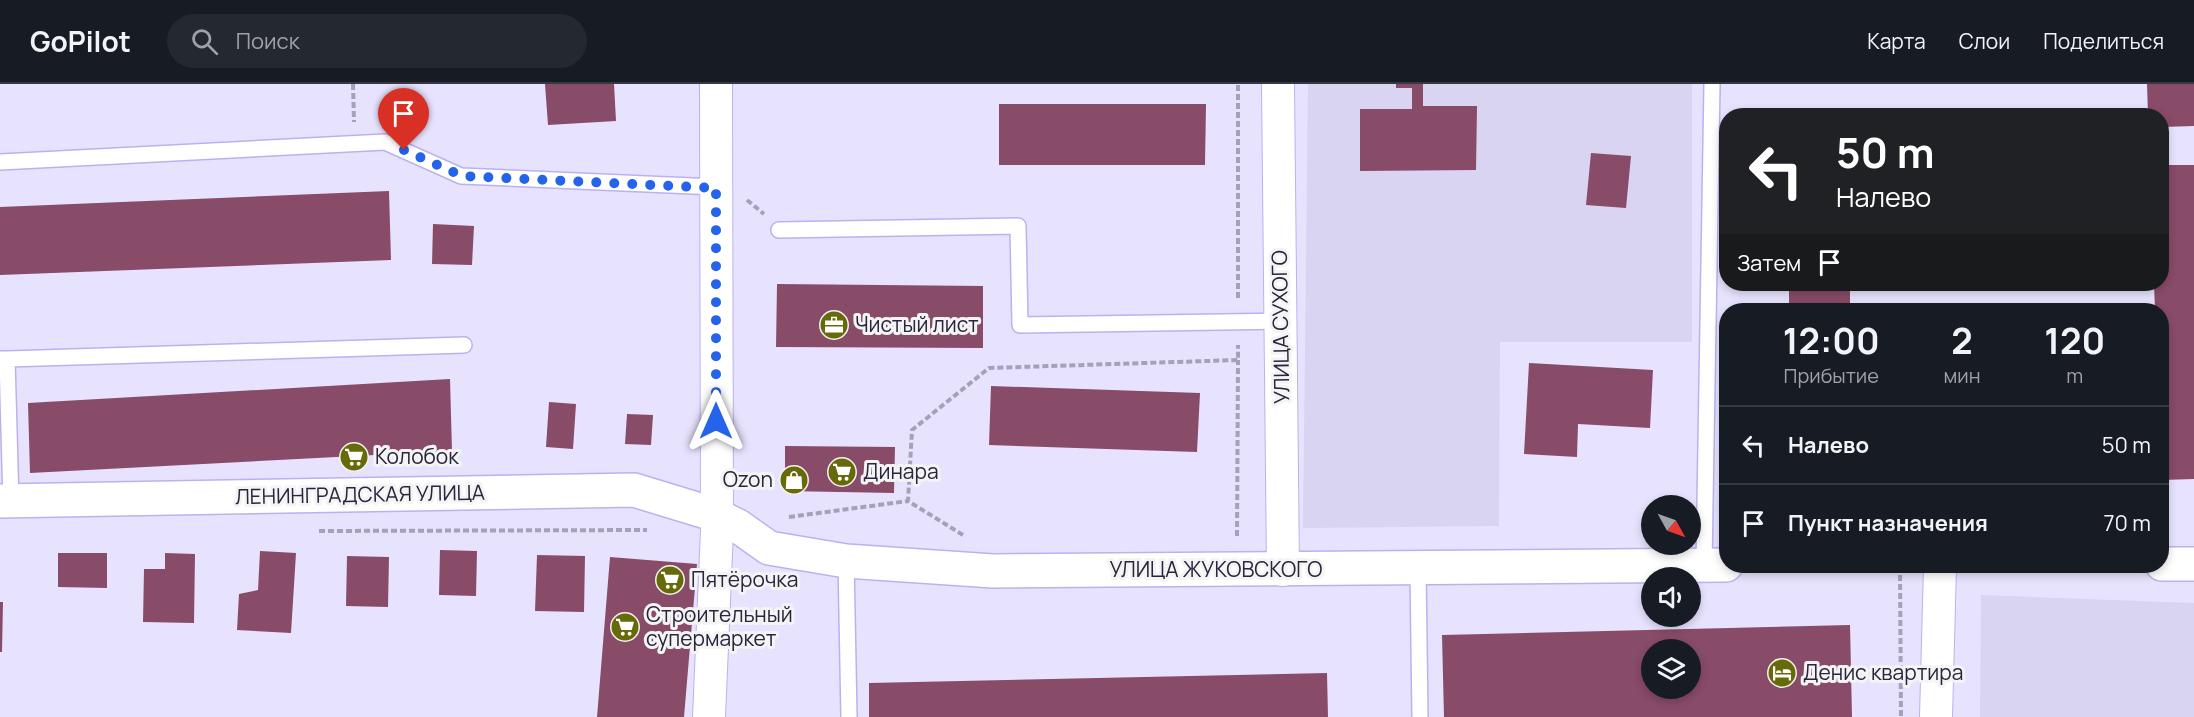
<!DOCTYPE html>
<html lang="ru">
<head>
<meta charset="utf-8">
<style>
	body { margin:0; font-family:Manrope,sans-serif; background:#242831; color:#f1f3f6; height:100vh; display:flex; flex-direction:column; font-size:22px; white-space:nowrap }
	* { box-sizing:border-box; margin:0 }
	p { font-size:20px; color:#9ea1a6 }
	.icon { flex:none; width:33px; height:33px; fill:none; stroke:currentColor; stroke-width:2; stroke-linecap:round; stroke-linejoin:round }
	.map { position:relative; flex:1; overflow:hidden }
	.details { position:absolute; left:1719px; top:219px; width:450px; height:270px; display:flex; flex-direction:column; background:#171b24; border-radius:24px; box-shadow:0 3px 9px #0003 }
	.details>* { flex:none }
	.guide { position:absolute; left:1719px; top:24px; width:450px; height:183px; border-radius:24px; box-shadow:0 3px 9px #0003; background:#202124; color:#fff; overflow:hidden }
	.needle { width:39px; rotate:130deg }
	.fabs { position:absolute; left:1641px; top:411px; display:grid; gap:12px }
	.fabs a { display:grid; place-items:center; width:60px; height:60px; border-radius:50%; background:#171b24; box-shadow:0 3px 9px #0003; font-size:30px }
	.pin { position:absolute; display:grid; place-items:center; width:51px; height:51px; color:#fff; margin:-62px -26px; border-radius:50% 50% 50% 0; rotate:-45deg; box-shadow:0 0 6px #0007 }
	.pin .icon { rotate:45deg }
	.me { position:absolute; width:66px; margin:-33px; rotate:0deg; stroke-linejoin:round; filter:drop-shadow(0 0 4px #0008) }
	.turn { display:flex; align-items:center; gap:21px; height:126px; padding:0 18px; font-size:27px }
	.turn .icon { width:78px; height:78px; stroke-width:2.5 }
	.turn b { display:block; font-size:42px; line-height:51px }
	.then { display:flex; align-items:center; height:57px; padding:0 18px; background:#0003; gap:12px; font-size:22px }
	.eta { display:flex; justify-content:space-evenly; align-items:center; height:102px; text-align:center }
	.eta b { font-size:36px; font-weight:700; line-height:42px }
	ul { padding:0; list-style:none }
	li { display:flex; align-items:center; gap:18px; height:78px; padding:0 18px; border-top:2px solid #363941 }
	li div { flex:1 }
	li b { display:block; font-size:22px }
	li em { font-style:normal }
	header { display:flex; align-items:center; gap:36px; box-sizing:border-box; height:84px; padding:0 30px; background:#171b24; border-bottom:2px solid #363941 }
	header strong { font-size:28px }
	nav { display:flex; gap:33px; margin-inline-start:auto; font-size:21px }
	.search { width:420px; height:54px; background:#242831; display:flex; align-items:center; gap:15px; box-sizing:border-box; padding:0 21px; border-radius:33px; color:#9ea1a6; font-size:22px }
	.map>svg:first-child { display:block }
	.built { fill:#d8d4f1 }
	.building { fill:#884b68; fill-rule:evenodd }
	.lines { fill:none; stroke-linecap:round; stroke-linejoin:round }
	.lane-casing { stroke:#bbb1f1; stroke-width:18 }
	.street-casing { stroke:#bbb1f1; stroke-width:34 }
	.secondary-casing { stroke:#bbb1f1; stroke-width:36 }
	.path { stroke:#a5a1bb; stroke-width:4; stroke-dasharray:6 3; stroke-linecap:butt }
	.lane { stroke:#fff; stroke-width:15 }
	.street { stroke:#fff; stroke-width:32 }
	.secondary { stroke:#fff; stroke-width:33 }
	.route { stroke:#2563eb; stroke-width:10; stroke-dasharray:0 18 }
	.labels { text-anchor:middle; stroke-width:6; stroke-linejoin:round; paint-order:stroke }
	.poi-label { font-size:21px; fill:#29253d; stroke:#f4f4f4; text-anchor:start }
	.street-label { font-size:21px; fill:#29253d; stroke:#f4f4f4 }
</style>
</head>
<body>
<header>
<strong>GoPilot</strong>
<div class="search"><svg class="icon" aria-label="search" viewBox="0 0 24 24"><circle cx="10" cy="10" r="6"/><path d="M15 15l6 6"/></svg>Поиск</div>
<nav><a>Карта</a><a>Слои</a><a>Поделиться</a></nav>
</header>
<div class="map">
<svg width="2194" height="633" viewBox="0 0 2194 633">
	<rect width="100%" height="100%" fill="#e7e3fe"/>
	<path class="built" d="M 1308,0 L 1692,0 L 1692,258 L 1500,258 L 1499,442 L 1303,444 Z
		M 1981,511 L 2194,519 L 2194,633 L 1980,633 Z"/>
	<path class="building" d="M 545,0 L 614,0 L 616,37 L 548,41 Z
		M 1396,0 L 1423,0 L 1423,22 L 1477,22 L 1476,86 L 1360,87 L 1360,25 L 1412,25 L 1412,4 L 1396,4 Z
		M 2147,0 L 2194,0 L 2194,42 L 2162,43 L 2162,32 L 2148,32 Z
		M 999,20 L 1206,20 L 1205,81 L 999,81 Z
		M 1591,69 L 1631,72 L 1626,124 L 1586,121 Z
		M 2162,81 L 2194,81 L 2194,395 L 2162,396 L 2162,226 L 2155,226 L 2154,200 L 2162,200 Z
		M 389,107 L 391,176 L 0,191 L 0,123 Z
		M 433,140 L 474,142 L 472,181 L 432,180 Z
		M 777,200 L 983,202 L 983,264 L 776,263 Z
		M 1789,200 L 1850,200 L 1850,226 L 1789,226 Z
		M 1529,279 L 1653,286 L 1650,344 L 1578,340 L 1577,373 L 1524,370 Z
		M 450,295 L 452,367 L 30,389 L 28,319 Z
		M 991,302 L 1200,309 L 1197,368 L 989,361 Z
		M 549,318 L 576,320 L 573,365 L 546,363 Z
		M 627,330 L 653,331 L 651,361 L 625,360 Z
		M 785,362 L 895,363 L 894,409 L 785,407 Z
		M 440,466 L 477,467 L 476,512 L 439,511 Z
		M 260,467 L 296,469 L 291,549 L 237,546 L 239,510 L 258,506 Z
		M 58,469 L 107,469 L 107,504 L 58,503 Z
		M 165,469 L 195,470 L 194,539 L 143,538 L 144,485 L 165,485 Z
		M 537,471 L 585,472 L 584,528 L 535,527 Z
		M 347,472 L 389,473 L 388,523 L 346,522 Z
		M 610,473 L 697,480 L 684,633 L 597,633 Z
		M 0,518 L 3,518 L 2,568 L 0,568 Z
		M 1850,541 L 1852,633 L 1444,633 L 1442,551 ZM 1652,566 L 1690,566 L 1690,604 L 1652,604 Z
		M 1327,589 L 1328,633 L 869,633 L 869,599 Z"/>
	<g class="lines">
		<g class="lane-casing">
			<path id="lane" d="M 0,78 L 385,58 L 461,92 L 716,103
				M 779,146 L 1018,142 L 1020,241 L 1281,237
				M 0,275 L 7,275 L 11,418
				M 7,275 L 464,261
				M 846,477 L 849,633
				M 1704,481 L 1712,0
				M 1418,484 L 1420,633"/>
		</g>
		<g class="street-casing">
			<path id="street" d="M 1278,0 L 1283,486
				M 709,633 L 717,446 L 716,0
				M 1936,633 L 1940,482"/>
		</g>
		<g class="secondary-casing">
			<path id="secondary" d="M 0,417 L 634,406 L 716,431 L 738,442 L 769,464 L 846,477 L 993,487 L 1726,481
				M 2162,480 L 2194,480"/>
		</g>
		<path class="path" d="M 353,0 L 354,38
			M 747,116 L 764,130
			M 1238,214 L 1238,0
			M 789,433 L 908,417
			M 319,447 L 647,446
			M 963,451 L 908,417 L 912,346 L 989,284 L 1238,276 L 1238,261
			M 1237,452 L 1238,276
			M 1900,482 L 1901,633"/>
		<use href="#lane" class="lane"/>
		<use href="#street" class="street"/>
		<use href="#secondary" class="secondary"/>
	</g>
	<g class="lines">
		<path class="route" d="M 404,66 L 462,92 L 716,104 L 716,337"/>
	</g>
	<defs>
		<g id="office-disc" transform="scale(1.5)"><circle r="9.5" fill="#676a09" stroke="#f4f4f4"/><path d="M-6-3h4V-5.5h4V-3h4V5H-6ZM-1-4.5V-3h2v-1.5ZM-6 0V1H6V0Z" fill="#fff"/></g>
		<g id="supermarket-disc" transform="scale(1.5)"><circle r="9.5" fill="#676a09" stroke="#f4f4f4"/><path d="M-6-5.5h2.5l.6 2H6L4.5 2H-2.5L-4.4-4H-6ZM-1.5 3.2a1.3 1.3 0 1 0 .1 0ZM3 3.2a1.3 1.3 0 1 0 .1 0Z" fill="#fff"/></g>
		<g id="shop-disc" transform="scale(1.5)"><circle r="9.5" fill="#676a09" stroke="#f4f4f4"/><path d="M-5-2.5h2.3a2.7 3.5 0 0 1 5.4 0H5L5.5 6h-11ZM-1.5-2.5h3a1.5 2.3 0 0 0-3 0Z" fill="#fff"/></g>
		<g id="hotel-disc" transform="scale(1.5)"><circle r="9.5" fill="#676a09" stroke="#f4f4f4"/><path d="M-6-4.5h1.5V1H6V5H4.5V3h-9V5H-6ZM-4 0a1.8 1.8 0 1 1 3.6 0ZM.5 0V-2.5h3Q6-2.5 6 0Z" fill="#fff"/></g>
	</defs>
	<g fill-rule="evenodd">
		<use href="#office-disc" x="834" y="241"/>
		<use href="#supermarket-disc" x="354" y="373"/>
		<use href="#supermarket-disc" x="842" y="388"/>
		<use href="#shop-disc" x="794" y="396"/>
		<use href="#supermarket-disc" x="670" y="496"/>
		<use href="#supermarket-disc" x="625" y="543"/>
		<use href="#hotel-disc" x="1782" y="589"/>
	</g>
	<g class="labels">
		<g class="poi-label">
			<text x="855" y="248">Чистый лист</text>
			<text x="375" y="380">Колобок</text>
			<text x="863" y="395">Динара</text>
			<text x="773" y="403" text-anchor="end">Ozon</text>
			<text x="691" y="503">Пятёрочка</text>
			<text x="646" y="538">Строительный<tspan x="646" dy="24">супермаркет</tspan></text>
			<text x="1803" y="596">Денис квартира</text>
		</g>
		<g class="street-label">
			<text transform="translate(1281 243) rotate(-91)" y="7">УЛИЦА СУХОГО</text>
			<text transform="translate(360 411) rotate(-1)" y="7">ЛЕНИНГРАДСКАЯ УЛИЦА</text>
			<text x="1216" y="493">УЛИЦА ЖУКОВСКОГО</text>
		</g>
	</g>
</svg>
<div class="fabs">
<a><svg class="needle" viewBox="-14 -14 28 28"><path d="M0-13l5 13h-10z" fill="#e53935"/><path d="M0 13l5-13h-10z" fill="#9ea1a6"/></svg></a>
<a><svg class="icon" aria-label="sound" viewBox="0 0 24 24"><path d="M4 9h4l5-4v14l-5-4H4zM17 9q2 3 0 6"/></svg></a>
<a><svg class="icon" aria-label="layers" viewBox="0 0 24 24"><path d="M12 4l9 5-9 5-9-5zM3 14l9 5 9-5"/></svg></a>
</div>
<div class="pin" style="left:404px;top:66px;background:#d93025"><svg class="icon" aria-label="arrive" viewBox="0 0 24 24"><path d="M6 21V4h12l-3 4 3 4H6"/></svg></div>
<svg class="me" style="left:716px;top:337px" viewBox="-20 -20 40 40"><path d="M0-17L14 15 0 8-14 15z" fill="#2563eb" stroke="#fff" stroke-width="4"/></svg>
<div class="guide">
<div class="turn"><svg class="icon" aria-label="left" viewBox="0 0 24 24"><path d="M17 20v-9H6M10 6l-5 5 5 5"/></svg><div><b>50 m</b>Налево</div></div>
<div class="then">Затем<svg class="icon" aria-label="arrive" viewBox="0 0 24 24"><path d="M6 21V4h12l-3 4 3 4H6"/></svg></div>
</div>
<section class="details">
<div class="eta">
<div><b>12:00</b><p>Прибытие</p></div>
<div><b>2</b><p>мин</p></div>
<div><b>120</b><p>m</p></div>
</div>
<ul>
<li><svg class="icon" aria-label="left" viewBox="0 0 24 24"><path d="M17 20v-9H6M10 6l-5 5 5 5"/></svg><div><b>Налево</b></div><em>50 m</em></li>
<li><svg class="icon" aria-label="arrive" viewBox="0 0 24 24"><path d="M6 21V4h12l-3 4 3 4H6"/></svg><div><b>Пункт назначения</b></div><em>70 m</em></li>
</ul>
</section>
</div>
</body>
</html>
